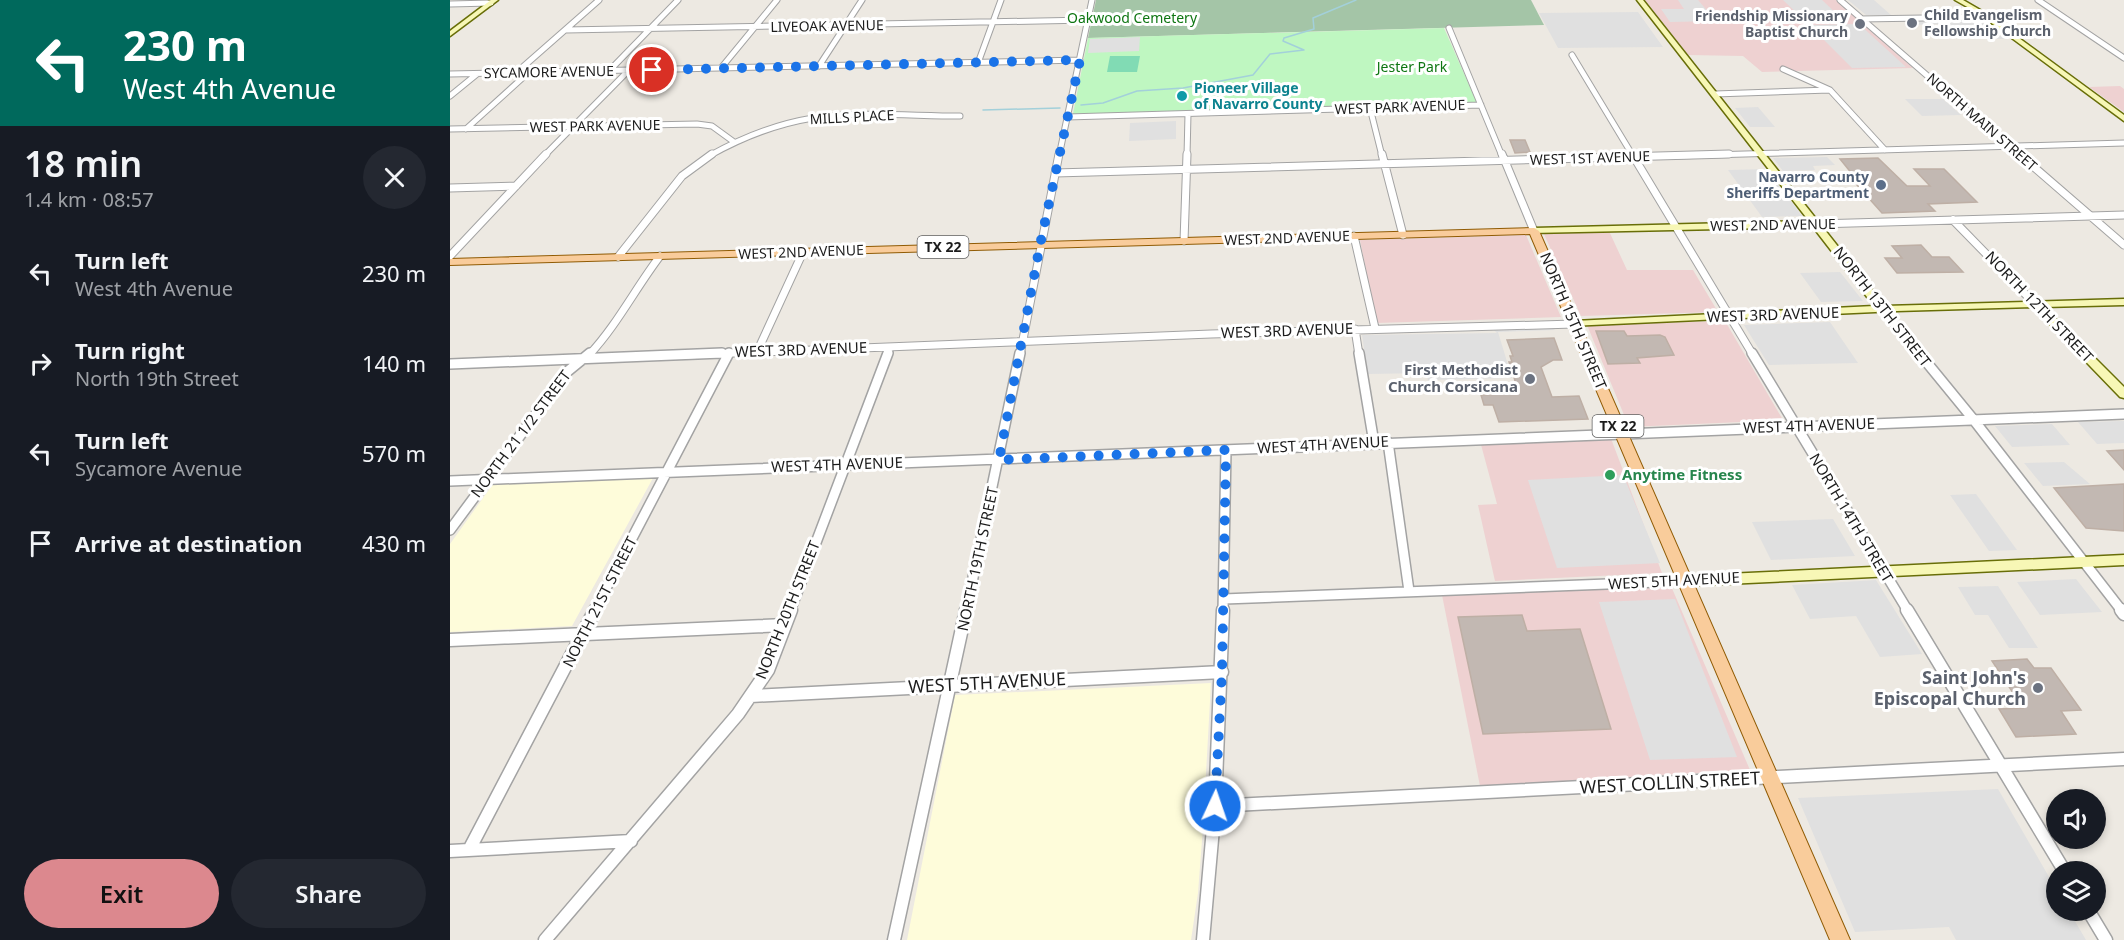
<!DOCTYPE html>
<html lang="en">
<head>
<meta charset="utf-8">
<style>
	body { margin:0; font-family:"Noto Sans",sans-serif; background:#242831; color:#f1f3f6; height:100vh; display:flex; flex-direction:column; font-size:22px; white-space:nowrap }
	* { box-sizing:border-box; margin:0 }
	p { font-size:20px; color:#9ea1a6 }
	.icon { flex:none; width:33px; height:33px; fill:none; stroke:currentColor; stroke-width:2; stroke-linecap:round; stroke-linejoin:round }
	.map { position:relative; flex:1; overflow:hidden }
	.sheet { display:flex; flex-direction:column; background:#171b24; width:450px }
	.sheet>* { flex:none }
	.guide { background:#00695c; color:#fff; overflow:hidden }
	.tools { position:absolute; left:1596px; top:789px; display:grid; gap:12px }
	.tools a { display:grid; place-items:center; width:60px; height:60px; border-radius:50%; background:#171b24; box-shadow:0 3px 9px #0003; font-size:30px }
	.pin { position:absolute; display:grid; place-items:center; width:51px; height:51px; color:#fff; margin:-26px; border:3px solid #fff; border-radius:50%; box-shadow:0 2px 6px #0007 }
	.me { position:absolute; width:66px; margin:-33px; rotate:3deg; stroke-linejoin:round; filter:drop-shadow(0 0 4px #0008) }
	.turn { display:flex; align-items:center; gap:21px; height:126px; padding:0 24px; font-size:27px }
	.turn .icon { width:78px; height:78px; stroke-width:2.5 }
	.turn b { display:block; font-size:42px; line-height:51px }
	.round { display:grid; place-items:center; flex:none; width:63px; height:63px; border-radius:32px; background:#242831 }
	.summary { display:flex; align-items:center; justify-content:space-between; height:102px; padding:0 24px }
	h1 { font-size:36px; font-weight:600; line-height:45px }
	.action { display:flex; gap:12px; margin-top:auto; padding:12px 24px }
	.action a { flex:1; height:69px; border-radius:36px; background:#dc888e; color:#111; font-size:24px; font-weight:600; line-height:69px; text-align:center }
	.action a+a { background:#242831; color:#f1f3f6 }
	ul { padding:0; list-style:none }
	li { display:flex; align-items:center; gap:18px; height:90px; padding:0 24px }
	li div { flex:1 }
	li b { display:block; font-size:22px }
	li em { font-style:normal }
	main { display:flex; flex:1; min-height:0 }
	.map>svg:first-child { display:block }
	.commercial { fill:#eed1d1 }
	.education { fill:#fefcda }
	.cemetery { fill:#a4c5a7 }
	.park { fill:#bff7c1 }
	.pitch { fill:#81dbb4 }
	.parking { fill:#e0e0e0 }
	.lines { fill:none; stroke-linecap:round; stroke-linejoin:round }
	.stream { stroke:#a3d0da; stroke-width:1.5 }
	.building { fill:#c2b8b2; stroke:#beafa5; stroke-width:1.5 }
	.street-far3-casing { stroke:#a3a3a3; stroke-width:7 }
	.street-far2-casing { stroke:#a3a3a3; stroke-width:9 }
	.street-far1-casing { stroke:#a3a3a3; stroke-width:12 }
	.street-casing { stroke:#a3a3a3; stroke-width:15 }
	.secondary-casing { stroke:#686e08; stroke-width:3 }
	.primary-casing { stroke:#905b04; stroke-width:2 }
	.street-far3 { stroke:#fff; stroke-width:5 }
	.street-far2 { stroke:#fff; stroke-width:7 }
	.street-far1 { stroke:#fff; stroke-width:9 }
	.street { stroke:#fff; stroke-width:12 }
	.secondary { fill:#f7f7b6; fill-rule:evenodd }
	.primary { fill:#f9cc9b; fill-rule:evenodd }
	.route { stroke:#1a73e8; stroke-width:10; stroke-dasharray:0 18 }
	.worship-dot { fill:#6b7280; stroke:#fff; stroke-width:2 }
	.culture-dot { fill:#0f9aa8; stroke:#fff; stroke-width:2 }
	.service-dot { fill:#5c6f8a; stroke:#fff; stroke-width:2 }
	.leisure-dot { fill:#2e9e5b; stroke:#fff; stroke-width:2 }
	.labels { text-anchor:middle; stroke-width:6; stroke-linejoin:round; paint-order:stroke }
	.far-worship-label { font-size:14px; font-weight:bold; fill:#5b616d; stroke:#fff; text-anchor:start }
	.far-park-label { font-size:14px; fill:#0e7612; stroke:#fff }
	.far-street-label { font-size:14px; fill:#1c1c1c; stroke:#fff }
	.far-culture-label { font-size:14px; font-weight:bold; fill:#0d838f; stroke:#fff; text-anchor:start }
	.far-service-label { font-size:14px; font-weight:bold; fill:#4e5e75; stroke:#fff; text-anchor:end }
	.shield { fill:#fff; stroke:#606060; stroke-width:1.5 }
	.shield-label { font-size:14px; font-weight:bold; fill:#1c1c1c }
	.street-label { font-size:15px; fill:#1c1c1c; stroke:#fff }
	.worship-label { font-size:15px; font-weight:bold; fill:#5b616d; stroke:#fff; text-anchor:end }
	.leisure-label { font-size:15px; font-weight:bold; fill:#27864d; stroke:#fff; text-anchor:start }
	.near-worship-label { font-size:18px; font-weight:bold; fill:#5b616d; stroke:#fff; text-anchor:end }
	.near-street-label { font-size:18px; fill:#1c1c1c; stroke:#fff }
</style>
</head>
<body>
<main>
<section class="sheet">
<div class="guide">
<div class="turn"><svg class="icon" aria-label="left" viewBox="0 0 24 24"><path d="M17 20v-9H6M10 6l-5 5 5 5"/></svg><div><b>230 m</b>West 4th Avenue</div></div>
</div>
<div class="summary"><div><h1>18 min</h1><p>1.4 km · 08:57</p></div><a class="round"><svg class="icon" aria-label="close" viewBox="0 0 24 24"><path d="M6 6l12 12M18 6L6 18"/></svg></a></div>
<ul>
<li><svg class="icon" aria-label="left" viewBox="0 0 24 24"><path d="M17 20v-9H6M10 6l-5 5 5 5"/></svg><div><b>Turn left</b><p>West 4th Avenue</p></div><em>230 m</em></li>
<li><svg class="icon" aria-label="right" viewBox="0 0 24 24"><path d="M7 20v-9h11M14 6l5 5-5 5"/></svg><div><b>Turn right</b><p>North 19th Street</p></div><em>140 m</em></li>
<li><svg class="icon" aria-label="left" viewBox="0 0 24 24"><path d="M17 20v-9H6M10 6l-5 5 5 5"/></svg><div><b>Turn left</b><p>Sycamore Avenue</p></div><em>570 m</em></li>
<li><svg class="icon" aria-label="arrive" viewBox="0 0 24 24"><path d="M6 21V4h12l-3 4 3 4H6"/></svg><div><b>Arrive at destination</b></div><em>430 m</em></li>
</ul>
<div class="action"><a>Exit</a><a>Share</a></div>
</section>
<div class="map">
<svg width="1674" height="940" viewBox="0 0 1674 940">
	<rect width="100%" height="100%" fill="#ede9e2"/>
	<path class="commercial" d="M 1195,0 L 1386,0 L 1463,68 L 1312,72 L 1293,56 L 1238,55 Z
		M 1670,86 L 1674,89 L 1674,112 L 1639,87 Z
		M 1159,231 L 1177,270 L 1243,270 L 1268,312 L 1131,316 L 1094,234 Z
		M 1076,235 L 1111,317 L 926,323 L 910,240 Z
		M 1275,321 L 1333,420 L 1179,427 L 1137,325 Z
		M 1160,436 L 1212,573 L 1045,581 L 1028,505 L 1047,504 L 1030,441 Z
		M 1221,586 L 1300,770 L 1030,786 L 992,595 Z"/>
	<path class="education" d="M 203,478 L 122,626 L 0,632 L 0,544 L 43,484 Z
		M 761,683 L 753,827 L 748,893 L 741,940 L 457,940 L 505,695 Z"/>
	<path class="cemetery" d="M 646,0 L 1081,0 L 1094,25 L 638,38 Z"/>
	<path class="park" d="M 994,28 L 1027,103 L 623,114 L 638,38 Z"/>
	<path class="pitch" d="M 660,56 L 690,56 L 687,72 L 657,72 Z"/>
	<path class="parking" d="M 1228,0 L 1248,0 L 1266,21 L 1220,22 L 1211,9 L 1234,9 Z
		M 1333,0 L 1372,0 L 1389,16 L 1350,16 Z
		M 1398,0 L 1424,0 L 1441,15 L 1416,15 Z
		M 1188,12 L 1213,47 L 1108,48 L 1089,13 Z
		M 1523,19 L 1528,23 L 1533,23 L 1555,39 L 1536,39 L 1522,28 L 1501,28 L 1496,24 L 1460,25 L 1454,20 Z
		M 1409,24 L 1456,67 L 1402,68 L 1359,25 Z
		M 690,37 L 689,51 L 638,53 L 640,39 Z
		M 1455,99 L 1493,99 L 1511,115 L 1472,116 Z
		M 1308,107 L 1325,127 L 1300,127 L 1285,108 Z
		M 726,121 L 726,139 L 679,141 L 680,123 Z
		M 1377,157 L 1385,165 L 1363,166 L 1365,170 L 1333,171 L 1323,158 Z
		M 1317,169 L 1352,216 L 1312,217 L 1278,170 Z
		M 1390,272 L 1413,301 L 1371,302 L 1350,273 Z
		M 1380,322 L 1408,363 L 1319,365 L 1294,325 Z
		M 1098,326 L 1105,330 L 1048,332 L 1062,378 L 978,380 L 976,373 L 918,374 L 912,335 L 1047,333 L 1042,328 Z
		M 1674,421 L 1674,443 L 1647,444 L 1628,422 Z
		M 1602,424 L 1620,445 L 1562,447 L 1545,426 Z
		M 1614,462 L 1640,484 L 1593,486 L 1574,463 Z
		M 1173,475 L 1210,563 L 1107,568 L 1078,480 Z
		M 1526,494 L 1567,550 L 1539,551 L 1500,495 Z
		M 1383,519 L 1405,556 L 1321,560 L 1302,522 Z
		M 1626,579 L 1652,612 L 1590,615 L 1567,582 Z
		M 1426,580 L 1472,654 L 1430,657 L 1406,616 L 1360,619 L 1342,585 Z
		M 1548,586 L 1588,648 L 1559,648 L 1538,615 L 1525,615 L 1508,587 Z
		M 1225,599 L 1287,757 L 1200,760 L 1149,602 Z
		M 1548,789 L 1606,889 L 1606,910 L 1619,911 L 1636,940 L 1506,940 L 1499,927 L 1405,932 L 1348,798 Z"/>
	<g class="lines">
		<path class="stream" d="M 631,105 L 653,103 L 687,91 L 733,88 L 803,75 L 820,54 L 854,50 L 833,41 L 834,38 L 864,29 L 863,18 L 906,0
			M 533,110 L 610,108"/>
	</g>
	<path class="building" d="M 1060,140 L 1075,140 L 1080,152 L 1065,153 Z
		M 1428,158 L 1457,186 L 1480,186 L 1464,169 L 1494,169 L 1527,202 L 1478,204 L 1485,211 L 1432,213 L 1407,185 L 1411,185 L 1390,159 Z
		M 1471,245 L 1482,257 L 1499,257 L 1513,272 L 1447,273 L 1435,258 L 1452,258 L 1442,246 Z
		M 1146,331 L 1174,331 L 1177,336 L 1210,335 L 1215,337 L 1224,355 L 1187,358 L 1190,363 L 1158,364 Z
		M 1104,338 L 1112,360 L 1103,360 L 1091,367 L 1102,397 L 1129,396 L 1138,419 L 1049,422 L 1043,405 L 1034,405 L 1031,395 L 1053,394 L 1052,391 L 1068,390 L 1059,362 L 1062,362 L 1060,356 L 1063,356 L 1057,340 Z
		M 1674,450 L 1674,470 L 1657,451 Z
		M 1674,484 L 1674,531 L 1636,528 L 1604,488 Z
		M 1072,615 L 1077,631 L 1130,629 L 1161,729 L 1033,734 L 1008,617 Z
		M 1577,659 L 1584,668 L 1601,668 L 1631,710 L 1611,711 L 1626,734 L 1566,737 L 1549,709 L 1573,708 L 1542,661 Z"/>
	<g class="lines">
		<g class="street-far3-casing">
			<path id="street-far3" d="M 1390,0 L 1570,156
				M 1588,0 L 1674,58
				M 0,4 L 41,3
				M 1411,19 L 1536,17
				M 999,28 L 1052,156
				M 116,30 L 638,20
				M 1122,55 L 1183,156
				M 528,63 L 551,0
				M 369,66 L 412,0
				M 271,68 L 327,0
				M 1333,69 L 1380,90 L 1435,150
				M 159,71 L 228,0
				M 66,73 L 149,0
				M 0,74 L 630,60
				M 1265,94 L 1379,90
				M 0,96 L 27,74
				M 920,108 L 932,156
				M 617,117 L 1031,105
				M 0,129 L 247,124 L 262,126 L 284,142
				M 16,129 L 78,73
				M 94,156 L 179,70
				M 259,156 C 291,138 326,124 363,118 C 411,111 462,116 510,116
				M 609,156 L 642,0
				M 737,156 L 738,114
				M 1225,156 L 1674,143"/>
		</g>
		<g class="street-far2-casing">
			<path id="street-far2" d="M 932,154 L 953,235
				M 1052,154 L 1084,231
				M 1182,154 L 1303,355
				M 1569,154 L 1674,245
				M 605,173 L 1279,154
				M 0,188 L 66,186
				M 1503,220 L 1586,305
				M 1367,224 L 1674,215
				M 904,236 L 925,328
				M 734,241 L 737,154
				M 0,256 L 96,154
				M 168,257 L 232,176 L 262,154
				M 1432,309 L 1470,355
				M 905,329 L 909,355
				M 307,352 L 353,252
				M 139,355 C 167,325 185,289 210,256
				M 234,355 L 761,334 L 1124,324
				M 437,355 L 440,347
				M 570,355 L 609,154"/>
		</g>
		<g class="street-far1-casing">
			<path id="street-far1" d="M 909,353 L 924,443
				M 1302,353 L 1458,611
				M 1469,353 L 1523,419 L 1672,611
				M 0,364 L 272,353
				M 938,442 L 959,591
				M 0,481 L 1674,414
				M 0,530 L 118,371 L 140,353
				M 774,599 L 1234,581
				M 144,611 L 279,353
				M 340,611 L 438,353
				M 516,611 L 570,353
				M 773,611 L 776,450"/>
		</g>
		<g class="street-casing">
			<path id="street" d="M 1457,610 L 1615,872
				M 1671,610 L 1674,614
				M 0,640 L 335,625
				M 301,696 L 772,672
				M 765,806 L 1674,759
				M 19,850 L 145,610
				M 0,851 L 181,841
				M 1638,910 L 1656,940
				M 95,940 L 288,714 L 318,670 L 341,610
				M 444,940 L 516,610
				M 753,940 L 765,806 L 773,610"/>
		</g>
		<g class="secondary-casing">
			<path id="secondary" d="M 41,0 L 48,0 L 0,36 L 0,31 Z
				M 1187,0 L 1193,0 L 1435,306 L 1674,299 L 1674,305 L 1594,307 L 1674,387 L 1674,398 L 1670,397 L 1583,307 L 1447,311 L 1120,326 L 1119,324 L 1124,321 L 1424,306 L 1363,227 L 1081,233 L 1079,231 L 1084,228 L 1359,221 Z
				M 1505,0 L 1513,0 L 1532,11 L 1674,115 L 1674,121 L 1528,13 Z
				M 1674,555 L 1674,565 L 1234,586 L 1229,585 L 1227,581 L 1229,577 L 1234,576 Z"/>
		</g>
		<g class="primary-casing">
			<path id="primary" d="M 1084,228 L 1089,231 L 1400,940 L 1380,940 L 1080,234 L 0,265 L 0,259 Z"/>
		</g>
		<use href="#street-far3" class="street-far3"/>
		<use href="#street-far2" class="street-far2"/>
		<use href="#street-far1" class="street-far1"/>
		<use href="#street" class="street"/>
		<use href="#secondary" class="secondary"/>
		<use href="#primary" class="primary"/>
	</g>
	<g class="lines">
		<path class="route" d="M 202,70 L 630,60 L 590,245 L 549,460 L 776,450 L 772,672 L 765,806"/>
	</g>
	<g class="worship-dot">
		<circle cx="1462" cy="23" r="6"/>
		<circle cx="1410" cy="24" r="6"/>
		<circle cx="1080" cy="379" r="6"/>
		<circle cx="1588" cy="688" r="6"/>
	</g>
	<circle class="culture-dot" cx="732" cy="96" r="6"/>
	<circle class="service-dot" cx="1431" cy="185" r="6"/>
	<circle class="leisure-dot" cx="1160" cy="475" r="6"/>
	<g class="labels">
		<g class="far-worship-label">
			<text x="1474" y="20">Child Evangelism<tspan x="1474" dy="16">Fellowship Church</tspan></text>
			<text x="1398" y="21" text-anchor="end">Friendship Missionary<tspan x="1398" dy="16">Baptist Church</tspan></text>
		</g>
		<g class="far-park-label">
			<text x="682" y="23">Oakwood Cemetery</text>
			<text x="962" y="72">Jester Park</text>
		</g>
		<g class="far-street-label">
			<text transform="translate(377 26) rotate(-1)" y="5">LIVEOAK AVENUE</text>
			<text transform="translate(99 72) rotate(-1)" y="5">SYCAMORE AVENUE</text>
			<text transform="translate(950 107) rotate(-2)" y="5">WEST PARK AVENUE</text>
			<text transform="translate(402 117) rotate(-3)" y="5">MILLS PLACE</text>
			<text transform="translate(1532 122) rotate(41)" y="5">NORTH MAIN STREET</text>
			<text transform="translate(145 126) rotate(-1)" y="5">WEST PARK AVENUE</text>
			<text transform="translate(1140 158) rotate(-2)" y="5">WEST 1ST AVENUE</text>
			<text transform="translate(1323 225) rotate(-1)" y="5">WEST 2ND AVENUE</text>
			<text transform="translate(837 238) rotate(-2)" y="5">WEST 2ND AVENUE</text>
			<text transform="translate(351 252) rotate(-2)" y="5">WEST 2ND AVENUE</text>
		</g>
		<g class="far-culture-label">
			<text x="744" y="93">Pioneer Village<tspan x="744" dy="16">of Navarro County</tspan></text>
		</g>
		<g class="far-service-label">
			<text x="1419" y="182">Navarro County<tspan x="1419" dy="16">Sheriffs Department</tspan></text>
		</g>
		<g class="shield">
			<rect x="467.5" y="236" width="51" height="22" rx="4.5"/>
			<rect x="1142.5" y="415" width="51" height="22" rx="4.5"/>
		</g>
		<g class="shield-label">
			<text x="493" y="252">TX 22</text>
			<text x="1168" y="431">TX 22</text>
		</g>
		<g class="street-label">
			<text transform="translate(1432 307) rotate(52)" y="5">NORTH 13TH STREET</text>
			<text transform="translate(1589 307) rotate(46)" y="5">NORTH 12TH STREET</text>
			<text transform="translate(1323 315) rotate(-2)" y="5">WEST 3RD AVENUE</text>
			<text transform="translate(1123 321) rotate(67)" y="5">NORTH 15TH STREET</text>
			<text transform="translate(837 331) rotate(-2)" y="5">WEST 3RD AVENUE</text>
			<text transform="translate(351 350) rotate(-2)" y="5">WEST 3RD AVENUE</text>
			<text transform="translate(1359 426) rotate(-2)" y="5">WEST 4TH AVENUE</text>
			<text transform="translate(71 434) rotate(-53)" y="5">NORTH 21 1/2 STREET</text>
			<text transform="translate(873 445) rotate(-3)" y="5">WEST 4TH AVENUE</text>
			<text transform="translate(387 465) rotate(-2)" y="5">WEST 4TH AVENUE</text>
			<text transform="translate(1401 518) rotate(59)" y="5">NORTH 14TH STREET</text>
			<text transform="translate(528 559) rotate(-78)" y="5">NORTH 19TH STREET</text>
			<text transform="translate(1224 581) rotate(-3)" y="5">WEST 5TH AVENUE</text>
			<text transform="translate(150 602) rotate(-63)" y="5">NORTH 21ST STREET</text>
			<text transform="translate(338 610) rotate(-68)" y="5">NORTH 20TH STREET</text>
		</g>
		<g class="worship-label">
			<text x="1068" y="375">First Methodist<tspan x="1068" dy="17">Church Corsicana</tspan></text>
		</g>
		<g class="leisure-label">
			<text x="1172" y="480">Anytime Fitness</text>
		</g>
		<g class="near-worship-label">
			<text x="1576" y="684">Saint John's<tspan x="1576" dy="21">Episcopal Church</tspan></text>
		</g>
		<g class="near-street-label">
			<text transform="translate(537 683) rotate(-3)" y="6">WEST 5TH AVENUE</text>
			<text transform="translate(1220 783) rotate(-3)" y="6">WEST COLLIN STREET</text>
		</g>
	</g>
</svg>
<div class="tools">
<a><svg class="icon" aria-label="sound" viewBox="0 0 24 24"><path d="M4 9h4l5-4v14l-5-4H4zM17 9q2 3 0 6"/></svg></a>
<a><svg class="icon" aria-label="layers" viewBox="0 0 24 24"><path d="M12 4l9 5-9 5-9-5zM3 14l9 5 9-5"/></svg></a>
</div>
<div class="pin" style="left:202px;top:70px;background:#d93025"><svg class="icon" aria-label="arrive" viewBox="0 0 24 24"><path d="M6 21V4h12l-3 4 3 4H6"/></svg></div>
<svg class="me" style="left:765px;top:806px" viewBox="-20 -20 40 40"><circle r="17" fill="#1a73e8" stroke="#fff" stroke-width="3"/><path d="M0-11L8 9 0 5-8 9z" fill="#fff"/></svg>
</div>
</main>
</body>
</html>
